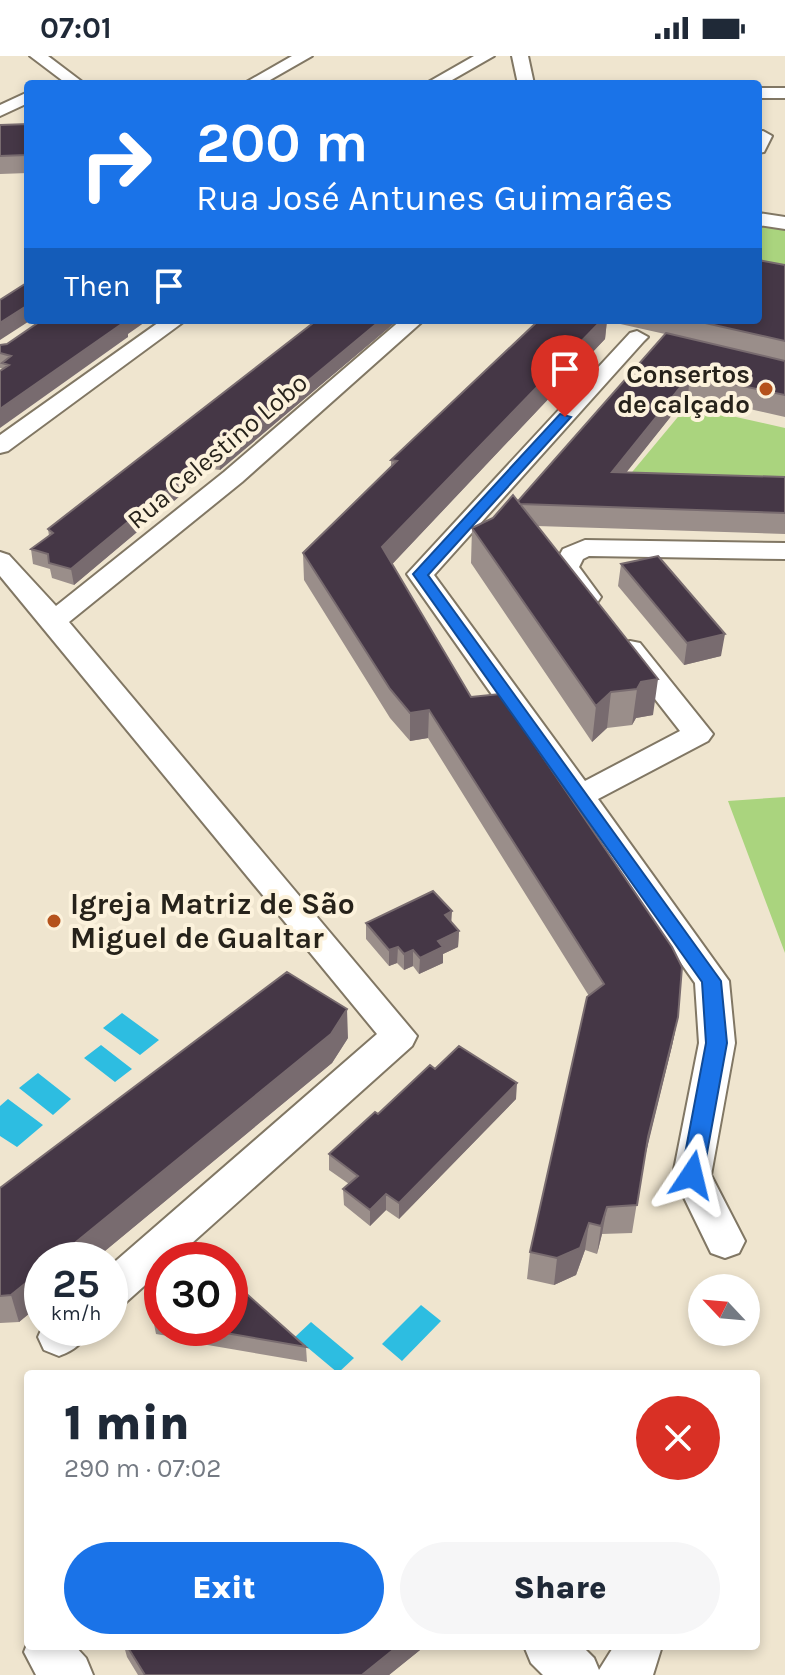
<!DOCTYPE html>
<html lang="en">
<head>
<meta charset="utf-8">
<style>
	body { margin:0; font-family:Karla,sans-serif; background:#f6f6f7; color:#1f2937; height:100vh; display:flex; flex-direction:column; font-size:30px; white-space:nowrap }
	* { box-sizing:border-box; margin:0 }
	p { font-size:26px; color:#747a83 }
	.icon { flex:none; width:44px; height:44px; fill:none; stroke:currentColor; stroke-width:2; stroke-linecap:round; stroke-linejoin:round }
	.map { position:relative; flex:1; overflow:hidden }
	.drawer { position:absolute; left:24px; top:1314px; width:736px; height:280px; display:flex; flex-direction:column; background:#fff; border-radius:8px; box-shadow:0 4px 12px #0003 }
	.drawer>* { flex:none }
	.top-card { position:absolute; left:24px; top:24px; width:738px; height:244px; border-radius:8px; box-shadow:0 4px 12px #0003; background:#1a73e8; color:#fff; overflow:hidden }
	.needle { width:52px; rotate:296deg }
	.buttons { position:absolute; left:688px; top:1218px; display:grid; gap:16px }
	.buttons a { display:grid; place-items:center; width:72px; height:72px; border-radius:50%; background:#fff; box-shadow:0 4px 12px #0003; font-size:40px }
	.speed { position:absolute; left:24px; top:1186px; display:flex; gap:16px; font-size:40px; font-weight:700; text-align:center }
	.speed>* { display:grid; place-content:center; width:104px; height:104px; border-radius:50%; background:#fff; box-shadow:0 4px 12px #0003; line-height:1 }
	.speed small { font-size:20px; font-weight:400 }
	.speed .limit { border:12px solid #d22; background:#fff; color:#111 }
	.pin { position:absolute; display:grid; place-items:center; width:68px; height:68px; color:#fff; margin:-82px -34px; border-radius:50% 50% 50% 0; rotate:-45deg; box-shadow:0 0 8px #0007 }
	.pin .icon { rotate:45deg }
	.me { position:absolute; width:88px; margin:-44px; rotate:10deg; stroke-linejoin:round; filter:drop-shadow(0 0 6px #0008) }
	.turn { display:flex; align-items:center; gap:28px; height:168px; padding:0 40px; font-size:36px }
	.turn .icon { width:104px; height:104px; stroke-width:2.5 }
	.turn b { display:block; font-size:56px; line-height:68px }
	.then { display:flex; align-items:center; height:76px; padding:0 40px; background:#0003; gap:16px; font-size:30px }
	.round { display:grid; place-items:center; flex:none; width:84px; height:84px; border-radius:42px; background:#f6f6f7 }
	.summary { display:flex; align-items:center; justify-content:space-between; height:136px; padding:0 40px }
	h1 { font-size:48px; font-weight:800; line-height:60px }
	.button { display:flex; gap:16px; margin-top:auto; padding:16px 40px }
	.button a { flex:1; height:92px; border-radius:48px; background:#1a73e8; color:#fff; font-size:32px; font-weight:800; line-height:92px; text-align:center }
	.button a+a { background:#f6f6f7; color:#1f2937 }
	.status { display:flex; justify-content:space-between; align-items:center; height:56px; padding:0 40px; background:#fff; direction:ltr }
	.status svg { height:22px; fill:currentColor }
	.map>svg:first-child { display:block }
	.green { fill:#aad47e }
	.water { fill:#2dbde1 }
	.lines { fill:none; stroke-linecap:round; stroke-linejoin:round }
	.minor-casing { stroke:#817764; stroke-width:4 }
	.minor { fill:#fff; fill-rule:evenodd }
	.wall { fill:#9a8e8a }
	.shaded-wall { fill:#786b6f }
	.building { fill:#453746; stroke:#786b6f; stroke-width:2 }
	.route { fill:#1a73e8; stroke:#114b97; stroke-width:2 }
	.poi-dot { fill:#b5521c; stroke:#fcf2dc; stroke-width:3 }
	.labels { text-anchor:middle; stroke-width:8; stroke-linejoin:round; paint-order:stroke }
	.far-poi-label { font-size:26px; font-weight:bold; fill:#26221a; stroke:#fcf2dc; text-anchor:end }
	.far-street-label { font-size:26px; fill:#26221a; stroke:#fcf2dc }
	.poi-label { font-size:30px; font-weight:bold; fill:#26221a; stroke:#fcf2dc; text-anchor:start }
</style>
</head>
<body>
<div class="status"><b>07:01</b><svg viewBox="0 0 49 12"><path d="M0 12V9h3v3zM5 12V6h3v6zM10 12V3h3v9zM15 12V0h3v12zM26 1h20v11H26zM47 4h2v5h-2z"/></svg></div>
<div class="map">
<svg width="785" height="1619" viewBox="0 0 785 1619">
	<rect width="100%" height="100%" fill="#efe5cf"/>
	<path class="green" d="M 758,169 L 785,172 L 785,209 L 758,204 Z
		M 687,350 L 785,372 L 785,431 L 623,427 Z
		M 785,741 L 785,897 L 728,745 Z"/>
	<path class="water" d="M 122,957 L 159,984 L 140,999 L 103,972 Z
		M 101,989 L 132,1013 L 115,1026 L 84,1002 Z
		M 38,1017 L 71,1043 L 53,1059 L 19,1032 Z
		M 8,1043 L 43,1069 L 17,1091 L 0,1080 L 0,1050 Z
		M 421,1249 L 441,1265 L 402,1305 L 382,1288 Z
		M 311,1266 L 354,1302 L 338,1317 L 295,1281 Z"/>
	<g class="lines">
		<g class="minor-casing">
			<path id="minor" d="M 30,0 L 48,0 L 85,28 L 67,28 Z
				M 292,0 L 312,0 L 263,28 L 243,28 Z
				M 474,0 L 494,0 L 445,28 L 425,28 Z
				M 512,0 L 528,0 L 534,28 L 518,28 Z
				M 758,32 L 785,32 L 785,42 L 758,42 Z
				M 28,36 L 28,47 L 0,60 L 0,49 Z
				M 763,75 L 772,80 L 764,96 L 758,97 L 758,76 Z
				M 758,157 L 785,161 L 785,173 L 758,169 Z
				M 162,264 L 186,264 L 8,395 L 0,397 L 0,379 Z
				M 401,264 L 424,264 L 242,426 L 69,566 L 417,980 L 412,990 L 173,1204 L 162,1204 L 162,1214 L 124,1248 L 110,1253 L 110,1210 L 377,978 L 0,520 L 0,496 L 9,499 L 56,550 L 224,416 Z
				M 637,275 L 648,281 L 644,285 L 434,519 L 585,725 L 680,675 L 616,593 L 620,587 L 630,585 L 640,587 L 713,678 L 708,685 L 598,743 L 729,925 L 735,987 L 711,1119 L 745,1185 L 739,1197 L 725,1202 L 711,1197 L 673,1119 L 699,987 L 695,927 L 407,518 L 630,277 Z
				M 585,484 L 785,487 L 785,503 L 589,500 L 583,503 L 579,511 L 601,541 L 597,547 L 579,547 L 553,511 L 563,493 Z
				M 42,1272 L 90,1272 C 82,1288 75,1294 59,1300 L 44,1294 L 38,1281 Z
				M 28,1586 L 28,1590 L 75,1590 L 86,1602 L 93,1619 L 36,1619 L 24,1596 Z
				M 524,1590 L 582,1590 L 594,1602 L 599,1614 L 614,1590 L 662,1590 L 653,1619 L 543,1619 L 531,1607 Z"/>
		</g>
		<use href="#minor" class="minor"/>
	</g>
	<path class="wall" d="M 28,68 L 28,117 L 0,118 L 0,69 Z
		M 785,209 L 785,361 L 688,339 L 626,416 L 785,421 L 785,478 L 537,470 L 653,659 L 636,662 L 632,669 L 607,672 L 592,686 L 471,507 L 472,472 L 493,462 L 518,445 L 665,278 L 607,265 L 605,283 L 392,508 L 471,641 L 678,961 L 672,990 L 644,1103 L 632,1177 L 602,1178 L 597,1198 L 585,1194 L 576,1219 L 554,1229 L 527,1223 L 530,1196 L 589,940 L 428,682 L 410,685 L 390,662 L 304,524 L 303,497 L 391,412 L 391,404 L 539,264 L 758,264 Z
		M 317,264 L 398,264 L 220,414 L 212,413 L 74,529 L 52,522 L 50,513 L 33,508 L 31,493 L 49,480 L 48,473 Z
		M 128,278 L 128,281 L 3,313 L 0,312 L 0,289 Z
		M 621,508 L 721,600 L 684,609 L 618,530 Z
		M 451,866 L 459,875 L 458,891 L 443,898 L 443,907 L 419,918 L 413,910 L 404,914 L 397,907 L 389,910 L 366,883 L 366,867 Z
		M 348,982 L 332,1007 L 94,1204 L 42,1204 L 42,1247 L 19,1266 L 0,1267 L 0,1132 Z
		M 435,1013 L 516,1043 L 399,1163 L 386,1154 L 370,1170 L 344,1149 L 343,1133 L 349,1128 L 329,1114 L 329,1098 Z
		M 162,1254 L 162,1272 L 230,1272 L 306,1291 L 307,1306 L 196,1287 L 194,1290 L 180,1282 L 156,1278 L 153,1263 Z
		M 124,1590 L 425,1590 L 389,1619 L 138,1619 L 127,1601 Z"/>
	<path class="shaded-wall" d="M 28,249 L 28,264 L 31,264 L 0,284 L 0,267 Z
		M 124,264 L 148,264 L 128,278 L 128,281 L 0,372 L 0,353 Z
		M 381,264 L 398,264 L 220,414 L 219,399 Z
		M 602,264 L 607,264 L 605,283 L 383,518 L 382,491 Z
		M 690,319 L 688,339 L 610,437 L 612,416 Z
		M 210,398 L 212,413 L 74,529 L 71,513 Z
		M 725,578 L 721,600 L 684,609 L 687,587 Z
		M 658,623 L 653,659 L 636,662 L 632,669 L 637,633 L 641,626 Z
		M 611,636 L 607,672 L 592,686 L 596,650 Z
		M 429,654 L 428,682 L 410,685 L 410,657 Z
		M 452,855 L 451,871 L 445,859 Z
		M 459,875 L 458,891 L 443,898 L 443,907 L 419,918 L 420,902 L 438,885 Z
		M 398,891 L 397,907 L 389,910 L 389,894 Z
		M 413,894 L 413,910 L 404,914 L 404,898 Z
		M 347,953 L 348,982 L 332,1007 L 94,1204 L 54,1204 Z
		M 678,961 L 672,990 L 643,1109 L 648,1081 Z
		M 517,1027 L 516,1043 L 399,1163 L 399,1147 Z
		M 386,1138 L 386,1154 L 370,1170 L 370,1154 Z
		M 607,1151 L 602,1178 L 597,1198 L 601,1170 Z
		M 589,1167 L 585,1194 L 576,1219 L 554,1229 L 557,1202 Z
		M 42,1214 L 42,1247 L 19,1266 L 11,1239 Z
		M 194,1272 L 196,1287 L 194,1290 L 191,1274 Z
		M 398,1590 L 425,1590 L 389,1619 L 362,1619 Z"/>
	<path class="building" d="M 28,68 L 28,92 L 26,99 L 0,100 L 0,69 Z
		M 758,204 L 785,209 L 785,285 L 692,264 L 758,264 Z
		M 28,226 L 28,249 L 0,267 L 0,244 Z
		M 42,264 L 124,264 L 123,265 L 126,265 L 0,353 L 0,315 L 9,309 L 2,307 L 11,300 L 0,297 L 0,289 L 7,288 Z
		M 317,264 L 381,264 L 219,399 L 210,398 L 71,513 L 49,507 L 48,498 L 31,493 L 53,477 L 48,473 Z
		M 539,264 L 602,264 L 382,491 L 471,641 L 500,638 L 672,891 L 682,911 L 678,961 L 648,1081 L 637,1149 L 607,1151 L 601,1170 L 589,1167 L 580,1192 L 557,1202 L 530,1196 L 587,941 L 604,928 L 429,654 L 410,657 L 390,633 L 303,497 L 397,405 L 391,404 Z
		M 666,277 L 785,305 L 785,339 L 690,319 L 612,416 L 785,421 L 785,457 L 520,448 L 518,445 Z
		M 513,439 L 658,623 L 641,626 L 637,633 L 611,636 L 596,650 L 472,472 L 493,462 Z
		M 658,500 L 725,578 L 687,587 L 621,508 Z
		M 433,835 L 452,855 L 445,859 L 459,875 L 438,885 L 443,891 L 420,902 L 413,894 L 404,898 L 398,891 L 389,894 L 366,867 Z
		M 287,916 L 347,953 L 331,978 L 54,1204 L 42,1204 L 42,1214 L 11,1239 L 0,1240 L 0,1132 Z
		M 459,990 L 517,1027 L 399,1147 L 386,1138 L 370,1154 L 343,1133 L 358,1120 L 329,1098 L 375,1056 L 378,1058 L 430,1009 L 435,1013 Z
		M 230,1223 L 306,1291 L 197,1272 L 230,1272 Z
		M 162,1254 L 162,1264 L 153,1263 Z
		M 127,1590 L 398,1590 L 362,1619 L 145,1619 Z"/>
	<path class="route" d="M 560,358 L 571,361 L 428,519 L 721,925 L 727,987 L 703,1119 L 700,1126 L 692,1128 L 684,1126 L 681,1119 L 706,987 L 702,926 L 413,518 Z"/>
	<g class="poi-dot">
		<circle cx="766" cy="333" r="8"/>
		<circle cx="54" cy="865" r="8"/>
	</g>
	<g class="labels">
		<g class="far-poi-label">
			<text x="750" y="327">Consertos<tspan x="750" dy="30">de calçado</tspan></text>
		</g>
		<g class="far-street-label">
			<text transform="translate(217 395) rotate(-40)" y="9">Rua Celestino Lobo</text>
		</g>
		<g class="poi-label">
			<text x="70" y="858">Igreja Matriz de São<tspan x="70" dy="34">Miguel de Gualtar</tspan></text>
		</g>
	</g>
</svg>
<div class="buttons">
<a><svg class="needle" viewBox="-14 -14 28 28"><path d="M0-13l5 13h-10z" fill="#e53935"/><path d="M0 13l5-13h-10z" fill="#747a83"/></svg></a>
</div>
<div class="speed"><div>25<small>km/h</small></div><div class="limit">30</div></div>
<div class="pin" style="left:565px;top:361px;background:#d93025"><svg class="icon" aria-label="arrive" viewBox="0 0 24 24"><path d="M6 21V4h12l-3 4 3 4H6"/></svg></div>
<svg class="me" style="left:692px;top:1119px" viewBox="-20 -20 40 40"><path d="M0-17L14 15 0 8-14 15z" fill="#1a73e8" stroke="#fff" stroke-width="4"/></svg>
<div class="top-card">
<div class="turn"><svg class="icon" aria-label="right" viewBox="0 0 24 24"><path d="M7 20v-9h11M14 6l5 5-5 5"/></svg><div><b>200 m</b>Rua José Antunes Guimarães</div></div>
<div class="then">Then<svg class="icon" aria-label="arrive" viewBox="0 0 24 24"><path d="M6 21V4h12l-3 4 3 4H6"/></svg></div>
</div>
<section class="drawer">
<div class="summary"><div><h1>1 min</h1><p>290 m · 07:02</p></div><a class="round" style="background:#d93025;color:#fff"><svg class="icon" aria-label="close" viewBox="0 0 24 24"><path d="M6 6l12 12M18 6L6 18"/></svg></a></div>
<div class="button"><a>Exit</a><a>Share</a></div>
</section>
</div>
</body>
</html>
